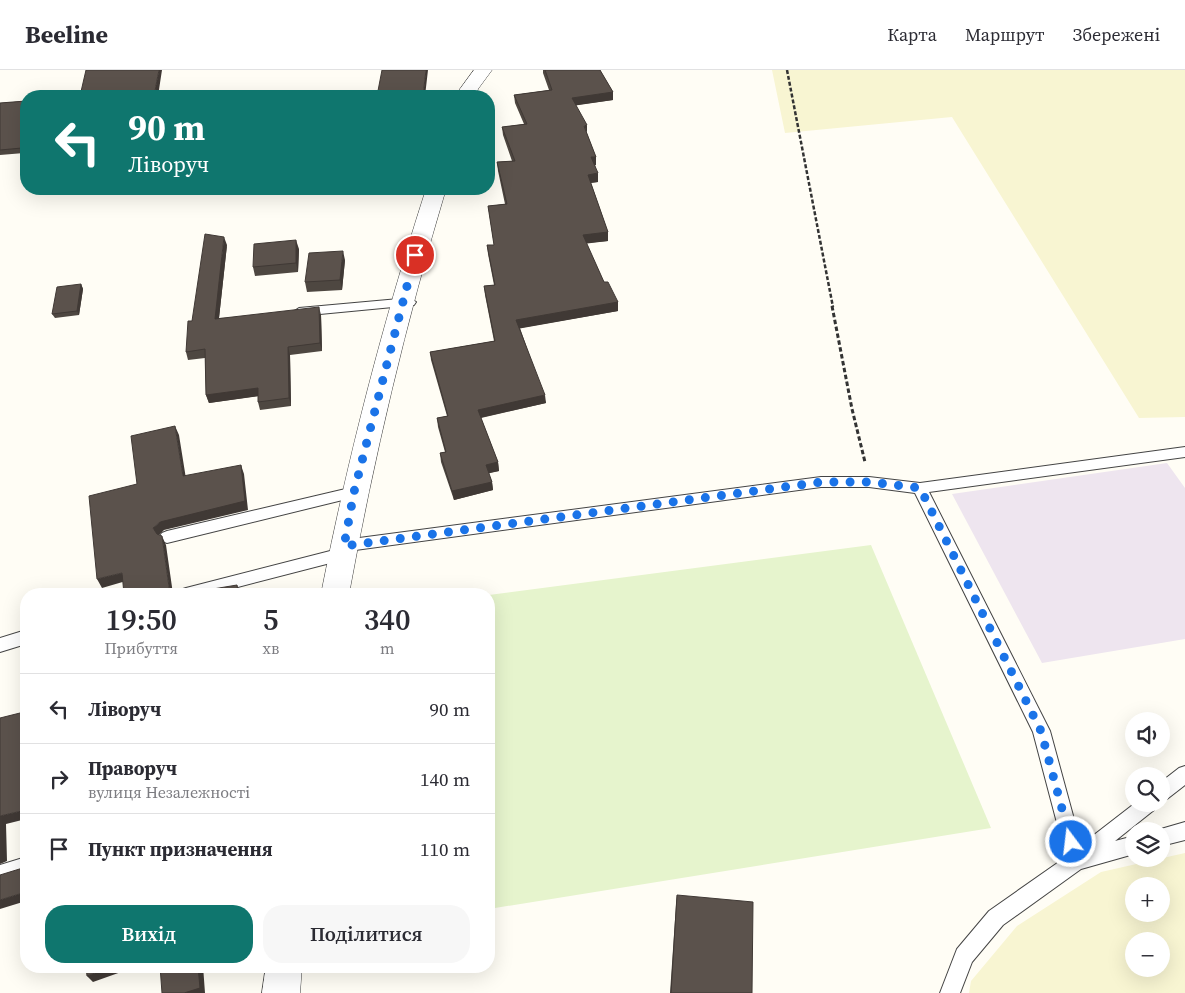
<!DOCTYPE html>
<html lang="uk">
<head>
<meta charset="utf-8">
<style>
	body { margin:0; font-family:"Source Serif 4",serif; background:#f7f7f7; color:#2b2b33; height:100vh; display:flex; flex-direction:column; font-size:19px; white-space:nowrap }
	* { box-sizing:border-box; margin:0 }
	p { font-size:16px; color:#7c7c81 }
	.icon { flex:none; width:28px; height:28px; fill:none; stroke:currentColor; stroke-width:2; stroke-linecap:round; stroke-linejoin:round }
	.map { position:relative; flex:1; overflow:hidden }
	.sheet { position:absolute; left:20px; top:518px; width:475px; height:385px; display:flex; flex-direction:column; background:#fff; border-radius:20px; box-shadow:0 5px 20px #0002 }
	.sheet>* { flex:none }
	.top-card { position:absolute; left:20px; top:20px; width:475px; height:105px; border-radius:20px; box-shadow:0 5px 20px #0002; background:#0f766e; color:#fff; overflow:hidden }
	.fabs { position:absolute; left:1125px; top:642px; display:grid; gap:10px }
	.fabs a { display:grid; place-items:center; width:45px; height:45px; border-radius:50%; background:#fff; box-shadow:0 5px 20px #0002; font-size:25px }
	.pin { position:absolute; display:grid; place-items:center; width:42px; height:42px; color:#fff; margin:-21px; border:2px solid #fff; border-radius:50%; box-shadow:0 1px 5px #0007 }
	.me { position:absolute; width:55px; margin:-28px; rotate:345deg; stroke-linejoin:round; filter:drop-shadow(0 0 4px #0008) }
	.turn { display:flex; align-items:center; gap:18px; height:105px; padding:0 25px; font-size:22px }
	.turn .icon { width:65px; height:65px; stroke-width:2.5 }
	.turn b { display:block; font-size:35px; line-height:42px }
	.eta { display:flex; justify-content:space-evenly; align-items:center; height:85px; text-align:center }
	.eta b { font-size:30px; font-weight:600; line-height:35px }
	.button { display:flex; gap:10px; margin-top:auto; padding:10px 25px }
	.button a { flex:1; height:58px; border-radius:20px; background:#0f766e; color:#fff; font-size:20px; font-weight:600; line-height:58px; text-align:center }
	.button a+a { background:#f7f7f7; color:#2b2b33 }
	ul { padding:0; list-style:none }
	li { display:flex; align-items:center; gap:15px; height:70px; padding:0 25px; border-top:1px solid #e1e1e2 }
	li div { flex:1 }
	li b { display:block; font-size:19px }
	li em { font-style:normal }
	header { display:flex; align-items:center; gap:30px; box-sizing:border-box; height:70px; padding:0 25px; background:#fff; border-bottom:1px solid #e1e1e2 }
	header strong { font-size:24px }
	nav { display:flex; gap:28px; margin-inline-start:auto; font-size:18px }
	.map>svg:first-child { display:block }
	.industrial { fill:#eee5ef }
	.farmland { fill:#f8f5d2; fill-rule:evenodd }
	.pitch { fill:#e6f4cd }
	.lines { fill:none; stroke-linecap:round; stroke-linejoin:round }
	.service-casing { stroke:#444; stroke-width:2 }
	.tertiary-casing { stroke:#444; stroke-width:1 }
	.path-far1 { stroke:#333; stroke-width:2.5; stroke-dasharray:4 2; stroke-linecap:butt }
	.path { stroke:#333; stroke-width:3; stroke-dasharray:4.5 2.5; stroke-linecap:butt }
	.service { fill:#fff; fill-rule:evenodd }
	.tertiary { fill:#fff; fill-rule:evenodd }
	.wall { fill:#4e4741 }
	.shaded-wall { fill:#403935 }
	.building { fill:#5b524c; stroke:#403935 }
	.route { stroke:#1a73e8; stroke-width:9; stroke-dasharray:0 16.2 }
</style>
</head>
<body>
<header>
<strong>Beeline</strong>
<nav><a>Карта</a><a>Маршрут</a><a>Збережені</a></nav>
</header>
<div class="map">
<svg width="1185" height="923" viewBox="0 0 1185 923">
	<rect width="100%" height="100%" fill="#fffdf5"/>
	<path class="industrial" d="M 1167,393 L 1185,418 L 1185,569 L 1042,593 L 952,424 Z"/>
	<path class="farmland" d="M 772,0 L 1185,0 L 1185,347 L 1139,348 L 952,47 L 785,63 Z
		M 1185,783 L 1185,923 L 969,923 L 971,911 L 1017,856 L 1101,802 ZM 1134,816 L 1161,816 L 1161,844 L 1134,844 ZM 1134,871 L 1161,871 L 1161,899 L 1134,899 Z"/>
	<path class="pitch" d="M 871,475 L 991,758 L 489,839 L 489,525 Z"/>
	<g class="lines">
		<g class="service-casing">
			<path id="service" d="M 410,228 L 416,232 L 414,235 L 299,246 L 293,242 L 299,238 Z
				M 1185,377 L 1185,387 L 929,422 L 1050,661 L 1081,775 L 1134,734 L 1157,734 L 1154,740 L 1115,771 L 1134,766 L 1134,784 L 1081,799 L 1003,855 L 972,892 L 960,923 L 940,923 L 957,879 L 989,841 L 1066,787 L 1033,662 L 915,423 L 869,417 L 821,417 L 348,481 L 350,484 L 347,488 L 342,490 L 211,524 L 178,524 L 180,520 L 186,518 L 338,479 L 336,476 L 339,472 L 344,470 L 821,407 L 869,407 L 920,413 Z
				M 354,417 L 359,418 L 361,422 L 359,426 L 167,473 L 162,471 L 159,467 L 162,463 L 167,461 Z
				M 26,560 L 26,574 L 0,582 L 0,568 Z
				M 1185,696 L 1185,715 L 1167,729 L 1161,731 L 1161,712 L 1179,698 Z
				M 1185,752 L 1185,770 L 1161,776 L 1161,761 L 1154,761 Z
				M 26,787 L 26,805 L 0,813 L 0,795 Z"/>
		</g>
		<g class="tertiary-casing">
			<path id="tertiary" d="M 474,0 L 492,0 L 478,19 L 476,26 L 458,26 L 460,19 Z
				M 426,119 L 446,119 C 406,252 374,387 349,524 L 321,524 C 348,387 383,252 426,119 Z
				M 266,896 L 302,896 L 300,923 L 262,923 Z"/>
		</g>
		<path class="path-far1" d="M 787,0 L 833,237"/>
		<path class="path" d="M 832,236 L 852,339 L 865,392"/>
		<use href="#service" class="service"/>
		<use href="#tertiary" class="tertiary"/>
	</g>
	<path class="wall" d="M 543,0 L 600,0 L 613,22 L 613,30 L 576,35 L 596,87 L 596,95 L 595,95 L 598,112 L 591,113 L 608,162 L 608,171 L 586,173 L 604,212 L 618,232 L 618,241 L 520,258 L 546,333 L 481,348 L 498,392 L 499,401 L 488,403 L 492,412 L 493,420 L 454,430 L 441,392 L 440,383 L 445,382 L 438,357 L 437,348 L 447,346 L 431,290 L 430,282 L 494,271 L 485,225 L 484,216 L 494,215 L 488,184 L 487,175 L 494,175 L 488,136 L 505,134 L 498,101 L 497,92 L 512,91 L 503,65 L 502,57 L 524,54 L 515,33 L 514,25 L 549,20 L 543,3 Z
		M 26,31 L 26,73 L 24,83 L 0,85 L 0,33 Z
		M 227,175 L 219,248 L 321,245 L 322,281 L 290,285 L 291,336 L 260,340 L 258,332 L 258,326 L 209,333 L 206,325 L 205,288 L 188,290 L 186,282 L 192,251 Z
		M 299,179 L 298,202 L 255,206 L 253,197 Z
		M 345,190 L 342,220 L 307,222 L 305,212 Z
		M 81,214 L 83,219 L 79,245 L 55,248 L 52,244 Z
		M 677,825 L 752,923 L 670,923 L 676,835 Z"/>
	<path class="shaded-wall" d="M 159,0 L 162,0 L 158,26 L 154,26 Z
		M 426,0 L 428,0 L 425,26 L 423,26 Z
		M 613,22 L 613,30 L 572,36 L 572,28 Z
		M 587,55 L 587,63 L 584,56 Z
		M 26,60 L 26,73 L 24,83 L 22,78 Z
		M 591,87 L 596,87 L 596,95 L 591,96 Z
		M 598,103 L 598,112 L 588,113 L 588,105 Z
		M 608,162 L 608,171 L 583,174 L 583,165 Z
		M 224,167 L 227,175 L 218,257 L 215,249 Z
		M 296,170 L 299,179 L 298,202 L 296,193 Z
		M 343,181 L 345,190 L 342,220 L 340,210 Z
		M 81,214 L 83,219 L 79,245 L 77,241 Z
		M 618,232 L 618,241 L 517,259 L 516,250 Z
		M 319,237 L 321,245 L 322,281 L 320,273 Z
		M 288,277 L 290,285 L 291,336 L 289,328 Z
		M 258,318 L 260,326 L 209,333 L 206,325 Z
		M 545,325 L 546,333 L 479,348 L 478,340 Z
		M 175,356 L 179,365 L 187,415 L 183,406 Z
		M 498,392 L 499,401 L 486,404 L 486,395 Z
		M 241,395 L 244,404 L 248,440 L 164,460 L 157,467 L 153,458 L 160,452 Z
		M 492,412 L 493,420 L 454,430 L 452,421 Z
		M 162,466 L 166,475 L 173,524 L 170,524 Z
		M 122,503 L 126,511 L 102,518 L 97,509 Z
		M 237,515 L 241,523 L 241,524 L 238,524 Z
		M 24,642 L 26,645 L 26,705 L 24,702 Z
		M 26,740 L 26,749 L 6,754 L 7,791 L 0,794 L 0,746 Z
		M 26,822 L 26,831 L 0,839 L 0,830 Z
		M 114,896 L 138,896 L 93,912 L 87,906 Z
		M 198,896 L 203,896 L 205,923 L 184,923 Z"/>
	<path class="building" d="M 86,0 L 159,0 L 154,26 L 80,26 Z
		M 382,0 L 426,0 L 423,26 L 377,26 Z
		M 545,0 L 600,0 L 613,22 L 572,28 L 587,55 L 584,56 L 596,87 L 591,87 L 598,103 L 588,105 L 608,162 L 583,165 L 604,212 L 608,212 L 618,232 L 516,250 L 545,325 L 478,340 L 498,392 L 486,395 L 492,412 L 452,421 L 440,383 L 446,382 L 437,348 L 448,346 L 430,282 L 495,271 L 484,216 L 495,215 L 487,175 L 494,175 L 488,136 L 507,134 L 497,92 L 515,91 L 502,57 L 527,54 L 514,25 L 552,20 Z
		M 26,31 L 26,60 L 22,78 L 0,80 L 0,33 Z
		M 205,164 L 224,167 L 215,249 L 319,237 L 320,273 L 288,277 L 289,328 L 258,332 L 258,318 L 206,325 L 205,279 L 186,282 L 188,251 L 192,251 Z
		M 296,170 L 296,193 L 253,197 L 254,174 Z
		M 343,181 L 340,210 L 305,212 L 309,183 Z
		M 81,214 L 77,241 L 52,244 L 57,217 Z
		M 175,356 L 183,406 L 241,395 L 245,431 L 160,452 L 153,458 L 157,464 L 162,466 L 170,524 L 124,524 L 122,503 L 97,509 L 89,426 L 137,414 L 131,366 Z
		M 237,515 L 238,524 L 201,524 L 201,521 Z
		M 24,642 L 24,702 L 26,701 L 26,740 L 0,746 L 0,648 Z
		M 26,797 L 26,822 L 0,830 L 0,805 Z
		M 677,825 L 753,832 L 752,923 L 671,923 Z
		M 86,896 L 114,896 L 87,906 Z
		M 160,896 L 198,896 L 200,918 L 184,923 L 162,923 Z"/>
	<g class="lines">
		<path class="route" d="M 415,185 L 354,422 L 344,476 L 822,412 L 870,412 L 920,418 L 1041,661 L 1071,772"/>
	</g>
</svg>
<div class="fabs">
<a><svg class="icon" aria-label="sound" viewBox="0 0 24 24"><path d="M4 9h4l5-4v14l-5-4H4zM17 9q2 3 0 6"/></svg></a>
<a><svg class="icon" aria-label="search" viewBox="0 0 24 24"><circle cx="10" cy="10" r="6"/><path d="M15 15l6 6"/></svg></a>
<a><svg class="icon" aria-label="layers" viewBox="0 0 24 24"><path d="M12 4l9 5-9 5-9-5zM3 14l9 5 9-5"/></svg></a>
<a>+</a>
<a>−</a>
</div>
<div class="pin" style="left:415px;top:185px;background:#d93025"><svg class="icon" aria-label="arrive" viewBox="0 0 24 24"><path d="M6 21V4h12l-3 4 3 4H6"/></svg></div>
<svg class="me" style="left:1071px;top:772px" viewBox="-20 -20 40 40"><circle r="17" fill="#1a73e8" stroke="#fff" stroke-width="3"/><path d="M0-11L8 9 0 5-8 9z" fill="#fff"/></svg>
<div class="top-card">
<div class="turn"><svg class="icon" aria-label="left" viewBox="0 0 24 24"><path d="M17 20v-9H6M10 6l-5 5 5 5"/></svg><div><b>90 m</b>Ліворуч</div></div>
</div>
<section class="sheet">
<div class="eta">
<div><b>19:50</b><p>Прибуття</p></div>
<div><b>5</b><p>хв</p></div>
<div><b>340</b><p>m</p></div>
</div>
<ul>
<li><svg class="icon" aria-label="left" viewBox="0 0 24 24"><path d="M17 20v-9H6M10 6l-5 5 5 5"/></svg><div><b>Ліворуч</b></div><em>90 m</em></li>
<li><svg class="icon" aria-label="right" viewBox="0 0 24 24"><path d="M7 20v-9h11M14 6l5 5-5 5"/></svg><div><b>Праворуч</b><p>вулиця Незалежності</p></div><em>140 m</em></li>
<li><svg class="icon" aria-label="arrive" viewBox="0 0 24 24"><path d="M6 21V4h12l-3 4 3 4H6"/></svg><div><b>Пункт призначення</b></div><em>110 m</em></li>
</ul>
<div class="button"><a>Вихід</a><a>Поділитися</a></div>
</section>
</div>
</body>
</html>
